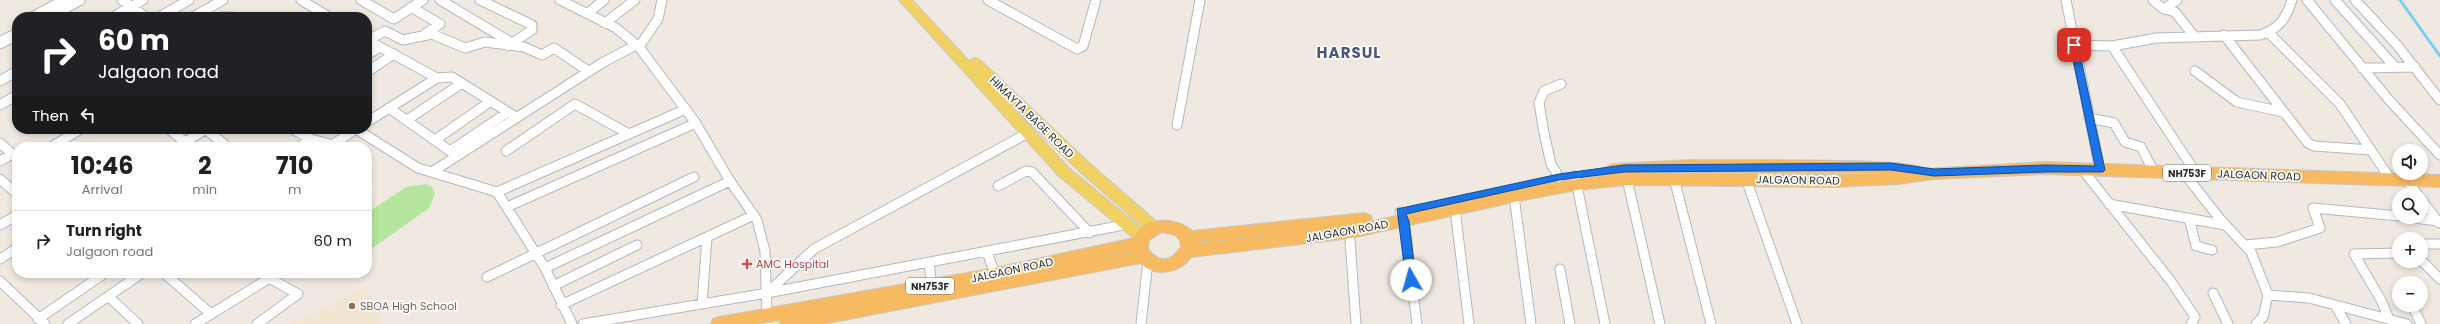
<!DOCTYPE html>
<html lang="en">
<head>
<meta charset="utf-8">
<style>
	body { margin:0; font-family:Poppins,sans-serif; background:#f6f6f6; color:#202124; height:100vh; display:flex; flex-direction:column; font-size:15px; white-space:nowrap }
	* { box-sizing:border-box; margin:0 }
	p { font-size:13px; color:#757577 }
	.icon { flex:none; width:22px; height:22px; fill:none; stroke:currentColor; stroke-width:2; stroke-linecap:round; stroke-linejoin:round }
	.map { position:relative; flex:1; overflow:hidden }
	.sheet { position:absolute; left:12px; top:142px; width:360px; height:136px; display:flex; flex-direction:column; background:#fff; border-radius:16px; box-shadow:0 2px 6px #0003 }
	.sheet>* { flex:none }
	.guide { position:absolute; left:12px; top:12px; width:360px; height:122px; border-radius:16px; box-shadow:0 2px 6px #0003; background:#202124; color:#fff; overflow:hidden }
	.tools { position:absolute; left:2392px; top:144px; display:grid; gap:8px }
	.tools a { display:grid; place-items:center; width:36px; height:36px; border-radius:50%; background:#fff; box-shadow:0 2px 6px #0003; font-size:20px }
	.pin { position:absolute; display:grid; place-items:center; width:34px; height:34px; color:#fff; margin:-17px; border-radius:8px; box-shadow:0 2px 6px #0006 }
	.me { position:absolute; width:44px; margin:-22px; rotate:353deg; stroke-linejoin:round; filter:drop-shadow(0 0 3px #0008) }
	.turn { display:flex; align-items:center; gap:14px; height:84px; padding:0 20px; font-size:18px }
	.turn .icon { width:52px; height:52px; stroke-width:2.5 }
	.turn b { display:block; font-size:28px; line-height:34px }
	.then { display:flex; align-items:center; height:38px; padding:0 20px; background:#0003; gap:8px; font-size:15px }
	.eta { display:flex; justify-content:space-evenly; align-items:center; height:68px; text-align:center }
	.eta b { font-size:24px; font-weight:700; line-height:28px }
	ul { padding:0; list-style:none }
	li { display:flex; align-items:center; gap:12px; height:60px; padding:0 20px; border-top:1px solid #e0e0e0 }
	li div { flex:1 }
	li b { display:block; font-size:15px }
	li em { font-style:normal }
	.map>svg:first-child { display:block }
	.education { fill:#f0e6d1 }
	.green { fill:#b6e59e }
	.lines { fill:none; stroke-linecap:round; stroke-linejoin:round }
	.stream { stroke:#75cff0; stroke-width:3 }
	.minor-casing { stroke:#b4b7c1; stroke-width:11 }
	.tertiary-casing { stroke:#b4b7c1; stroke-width:13 }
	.primary-casing { stroke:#c9c9c9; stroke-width:2 }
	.trunk-casing { stroke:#c9c9c9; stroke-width:2 }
	.minor { stroke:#fff; stroke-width:9 }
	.tertiary { stroke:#fff; stroke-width:11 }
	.primary { fill:#f2d163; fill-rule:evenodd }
	.trunk { fill:#f8ba60; fill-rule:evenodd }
	.route { fill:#1a73e8; stroke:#114b97 }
	.health-dot { fill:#e0444e; stroke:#fff; stroke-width:1.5 }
	.education-dot { fill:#8d6e63; stroke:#fff; stroke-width:1.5 }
	.labels { text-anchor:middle; stroke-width:3.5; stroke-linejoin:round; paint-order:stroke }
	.shield { fill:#fff; stroke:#6d6d6d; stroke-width:1 }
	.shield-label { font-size:10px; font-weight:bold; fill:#2e2e2e }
	.street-label { font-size:11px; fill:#2e2e2e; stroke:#fff }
	.health-label { font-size:11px; fill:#be3a42; stroke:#fff; text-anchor:start }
	.education-label { font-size:11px; fill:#785e54; stroke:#fff; text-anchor:start }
	.district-label { font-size:15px; font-weight:bold; letter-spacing:1px; fill:#4d5680; stroke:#fff }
</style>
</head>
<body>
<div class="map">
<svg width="2440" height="324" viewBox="0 0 2440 324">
	<rect width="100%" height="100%" fill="#efe9e1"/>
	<path class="education" d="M 367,287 L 382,324 L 291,324 Z"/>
	<path class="green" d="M 426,184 L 432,187 L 435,194 L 429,208 L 367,252 L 367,213 L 406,187 Z"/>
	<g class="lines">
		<path class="stream" d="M 2400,0 L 2440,56"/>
		<g class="minor-casing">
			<path id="minor" d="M 122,0 L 146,17
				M 301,0 L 329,17
				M 361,0 L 394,19 L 423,0
				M 440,0 L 512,43
				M 480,0 L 532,25 L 532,30 L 508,46
				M 560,0 L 616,28 L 639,47 L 695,122 L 730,181 L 757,220 L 765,251 L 767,316
				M 988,0 L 1077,49 L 1083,46 L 1096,0
				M 2066,0 L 2100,170
				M 2153,0 L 2162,8 L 2175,12 L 2194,36
				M 2307,0 L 2389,100 L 2440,155
				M 2335,0 L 2395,67
				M 2355,0 L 2397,45 L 2440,100
				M 411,7 L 440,24 L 425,34
				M 2164,9 L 2177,0
				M 588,13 L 604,0
				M 113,17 L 143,0
				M 159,17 L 189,0
				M 193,17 L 223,0
				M 221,17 L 233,17
				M 605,23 L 635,0
				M 2269,33 L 2340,104 L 2391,180
				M 2224,35 L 2308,143 L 2314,146 L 2371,150
				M 367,40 L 437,78
				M 368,40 L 385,31 L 403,40 L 432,34 L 465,48 L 485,42 L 524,47 L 542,55 L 554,48 L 588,71
				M 2074,45 L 2112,46 L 2157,38 L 2260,35 C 2279,29 2286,19 2292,0
				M 2112,46 L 2196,173
				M 639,47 L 658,19 L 662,0
				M 367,55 L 380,47
				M 2362,68 L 2415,67
				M 2195,71 L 2237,102 L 2283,112
				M 367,72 L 394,54
				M 0,81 L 17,71
				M 0,105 L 17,95
				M 389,108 L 450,151 L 508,112
				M 2089,118 L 2114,123 L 2125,142 L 2141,147 L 2154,172
				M 407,120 L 462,83
				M 367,122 L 437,78 L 452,77 L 516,117
				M 1177,125 L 1200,0
				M 169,129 L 185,142
				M 205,129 L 228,147
				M 292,129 L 311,139
				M 356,129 L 418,168 L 497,192 L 545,268 L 572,324
				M 435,140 L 491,101
				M 0,143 L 17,158
				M 51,147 L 81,129
				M 177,147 L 206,129
				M 299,147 L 311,139 L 333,145
				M 329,147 L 356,129
				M 506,151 L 575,104 L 629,134
				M 0,161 L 12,154
				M 2082,169 L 2170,280 L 2195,317 L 2191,324
				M 432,172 L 602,63 L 636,45
				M 2184,173 L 2220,219 L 2251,252 L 2268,295 L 2263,317 L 2256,324
				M 1575,176 L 1605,324
				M 1559,177 L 1551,164 L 1544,133 L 1539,103 L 1544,91 L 1561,84
				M 1674,178 L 1711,324
				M 0,179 L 17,194
				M 1627,179 L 1660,324
				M 1746,179 L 1797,324
				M 2407,180 L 2418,195
				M 998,186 L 1026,171 L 1032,172 L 1090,233
				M 497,192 L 686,109
				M 1514,196 L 1531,324
				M 2421,199 L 2439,223
				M 2109,204 L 2225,225
				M 507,207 L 696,123
				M 1455,209 L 1469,324
				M 1400,212 L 1404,221 L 1417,324
				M 2406,217 L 2438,221
				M 2189,218 L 2196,246 L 2212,250
				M 0,225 L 17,215
				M 1349,226 L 1356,324
				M 2421,244 L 2439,244
				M 2246,245 L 2277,242 L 2320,228 L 2313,208 L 2399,216
				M 987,252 L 995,274
				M 0,259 L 17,248
				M 2421,260 L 2440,279
				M 929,263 L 932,286
				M 545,268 L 730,181
				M 1560,269 L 1570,324
				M 164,273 L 211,314
				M 487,277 L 694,177
				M 0,281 L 45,324
				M 553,286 L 637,245
				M 767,293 L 814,249 L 1028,133
				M 2213,293 L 2228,324
				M 2268,295 L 2309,298 L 2407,324
				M 108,296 L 138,324
				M 702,304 L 707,237
				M 561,305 L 754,215
				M 2335,305 L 2346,324
				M 2412,305 L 2421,324
				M 38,319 L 105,273
				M 2389,319 L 2381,300 L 2354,254 L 2399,253
				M 68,324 L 142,273
				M 195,324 L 268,279
				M 257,324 L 298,294 L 260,273
				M 583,324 L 767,293 L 1129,224
				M 1141,324 L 1148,261"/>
		</g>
		<g class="tertiary-casing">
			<path id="tertiary" d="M 60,10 L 79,0
				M 34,17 L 66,0
				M 0,43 L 17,34"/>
		</g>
		<g class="primary-casing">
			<path id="primary" d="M 899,0 L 912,0 L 969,61 L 975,58 L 980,60 L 1088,162 L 1159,224 L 1161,228 L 1159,232 L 1149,232 L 1078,170 L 1004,98 L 1069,168 L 1147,233 L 1149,237 L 1147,241 L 1137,241 L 1059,176 Z"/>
		</g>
		<g class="trunk-casing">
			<path id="trunk" d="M 1690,160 C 1717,161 1918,157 1924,169 L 2045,162 L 2440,175 L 2440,187 L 2045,174 L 1934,179 L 1898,184 L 1835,187 L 1627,185 L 1577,190 L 1514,202 L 1351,238 L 1191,257 C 1181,273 1153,278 1141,263 L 823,324 L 779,324 L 781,320 L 756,324 L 711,324 L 713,319 L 719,317 L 995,268 L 1134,238 C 1143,215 1177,217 1192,231 L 1364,213 L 1370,215 L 1372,219 L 1370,222 C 1450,204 1530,183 1611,175 L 1605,170 L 1608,166 L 1613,164 ZM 1671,172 L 1885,173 L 1835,175 L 1635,173 ZM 1162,232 L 1175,235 L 1180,240 L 1181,247 C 1170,263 1159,263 1148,249 L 1149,240 ZM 1282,234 L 1196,244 L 1196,243 ZM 1132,251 L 1133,252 L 1098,258 Z"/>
		</g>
		<use href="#minor" class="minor"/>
		<use href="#tertiary" class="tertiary"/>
		<use href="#primary" class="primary"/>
		<use href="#trunk" class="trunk"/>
	</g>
	<path class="route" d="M 2074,42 L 2078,45 L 2105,170 L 2103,172 L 2045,172 L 1934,176 L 1891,170 L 1624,172 L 1559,180 L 1406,214 L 1409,221 L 1416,280 L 1411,284 L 1406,280 L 1397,209 L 1559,174 L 1624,165 L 1891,163 L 1934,169 L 2045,165 L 2095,166 L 2070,45 Z"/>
	<path class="health-dot" d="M745 258h4v4h4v4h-4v4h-4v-4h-4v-4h4z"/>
	<circle class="education-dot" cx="352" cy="306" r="4"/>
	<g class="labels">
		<g class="shield">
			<rect x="2163" y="165" width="48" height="16" rx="3"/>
			<rect x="906" y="278" width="48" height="16" rx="3"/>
		</g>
		<g class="shield-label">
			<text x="2187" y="177">NH753F</text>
			<text x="930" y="290">NH753F</text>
		</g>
		<g class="street-label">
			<text transform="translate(1032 117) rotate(44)" y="4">HIMAYTA BAGE ROAD</text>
			<text transform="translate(2259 175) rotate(2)" y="4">JALGAON ROAD</text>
			<text transform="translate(1798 180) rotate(1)" y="4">JALGAON ROAD</text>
			<text transform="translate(1347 231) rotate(-10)" y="4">JALGAON ROAD</text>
			<text transform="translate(1012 270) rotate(-12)" y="4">JALGAON ROAD</text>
		</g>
		<g class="health-label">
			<text x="756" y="268">AMC Hospital</text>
		</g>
		<g class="education-label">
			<text x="360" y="310">SBOA High School</text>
		</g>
		<g class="district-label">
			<text x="1349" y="58">HARSUL</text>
		</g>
	</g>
</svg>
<div class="tools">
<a><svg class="icon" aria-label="sound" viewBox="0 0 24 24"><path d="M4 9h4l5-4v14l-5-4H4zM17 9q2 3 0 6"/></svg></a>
<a><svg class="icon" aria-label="search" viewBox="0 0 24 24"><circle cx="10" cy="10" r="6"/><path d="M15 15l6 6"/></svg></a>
<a>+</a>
<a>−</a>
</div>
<div class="pin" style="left:2074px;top:45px;background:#d93025"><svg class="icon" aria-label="arrive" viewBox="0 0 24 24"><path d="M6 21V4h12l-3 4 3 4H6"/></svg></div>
<svg class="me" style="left:1411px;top:280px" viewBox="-20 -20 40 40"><circle r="19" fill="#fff"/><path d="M0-13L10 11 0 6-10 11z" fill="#1a73e8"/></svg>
<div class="guide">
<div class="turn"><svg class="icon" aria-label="right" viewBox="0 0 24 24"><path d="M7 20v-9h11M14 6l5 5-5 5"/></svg><div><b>60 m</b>Jalgaon road</div></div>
<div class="then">Then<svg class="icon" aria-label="left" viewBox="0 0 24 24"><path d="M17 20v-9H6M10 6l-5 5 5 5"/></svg></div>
</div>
<section class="sheet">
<div class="eta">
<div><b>10:46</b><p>Arrival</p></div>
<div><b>2</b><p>min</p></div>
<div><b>710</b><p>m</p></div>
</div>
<ul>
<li><svg class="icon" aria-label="right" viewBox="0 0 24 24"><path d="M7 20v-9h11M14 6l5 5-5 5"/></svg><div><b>Turn right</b><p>Jalgaon road</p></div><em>60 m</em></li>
</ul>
</section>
</div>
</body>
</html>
